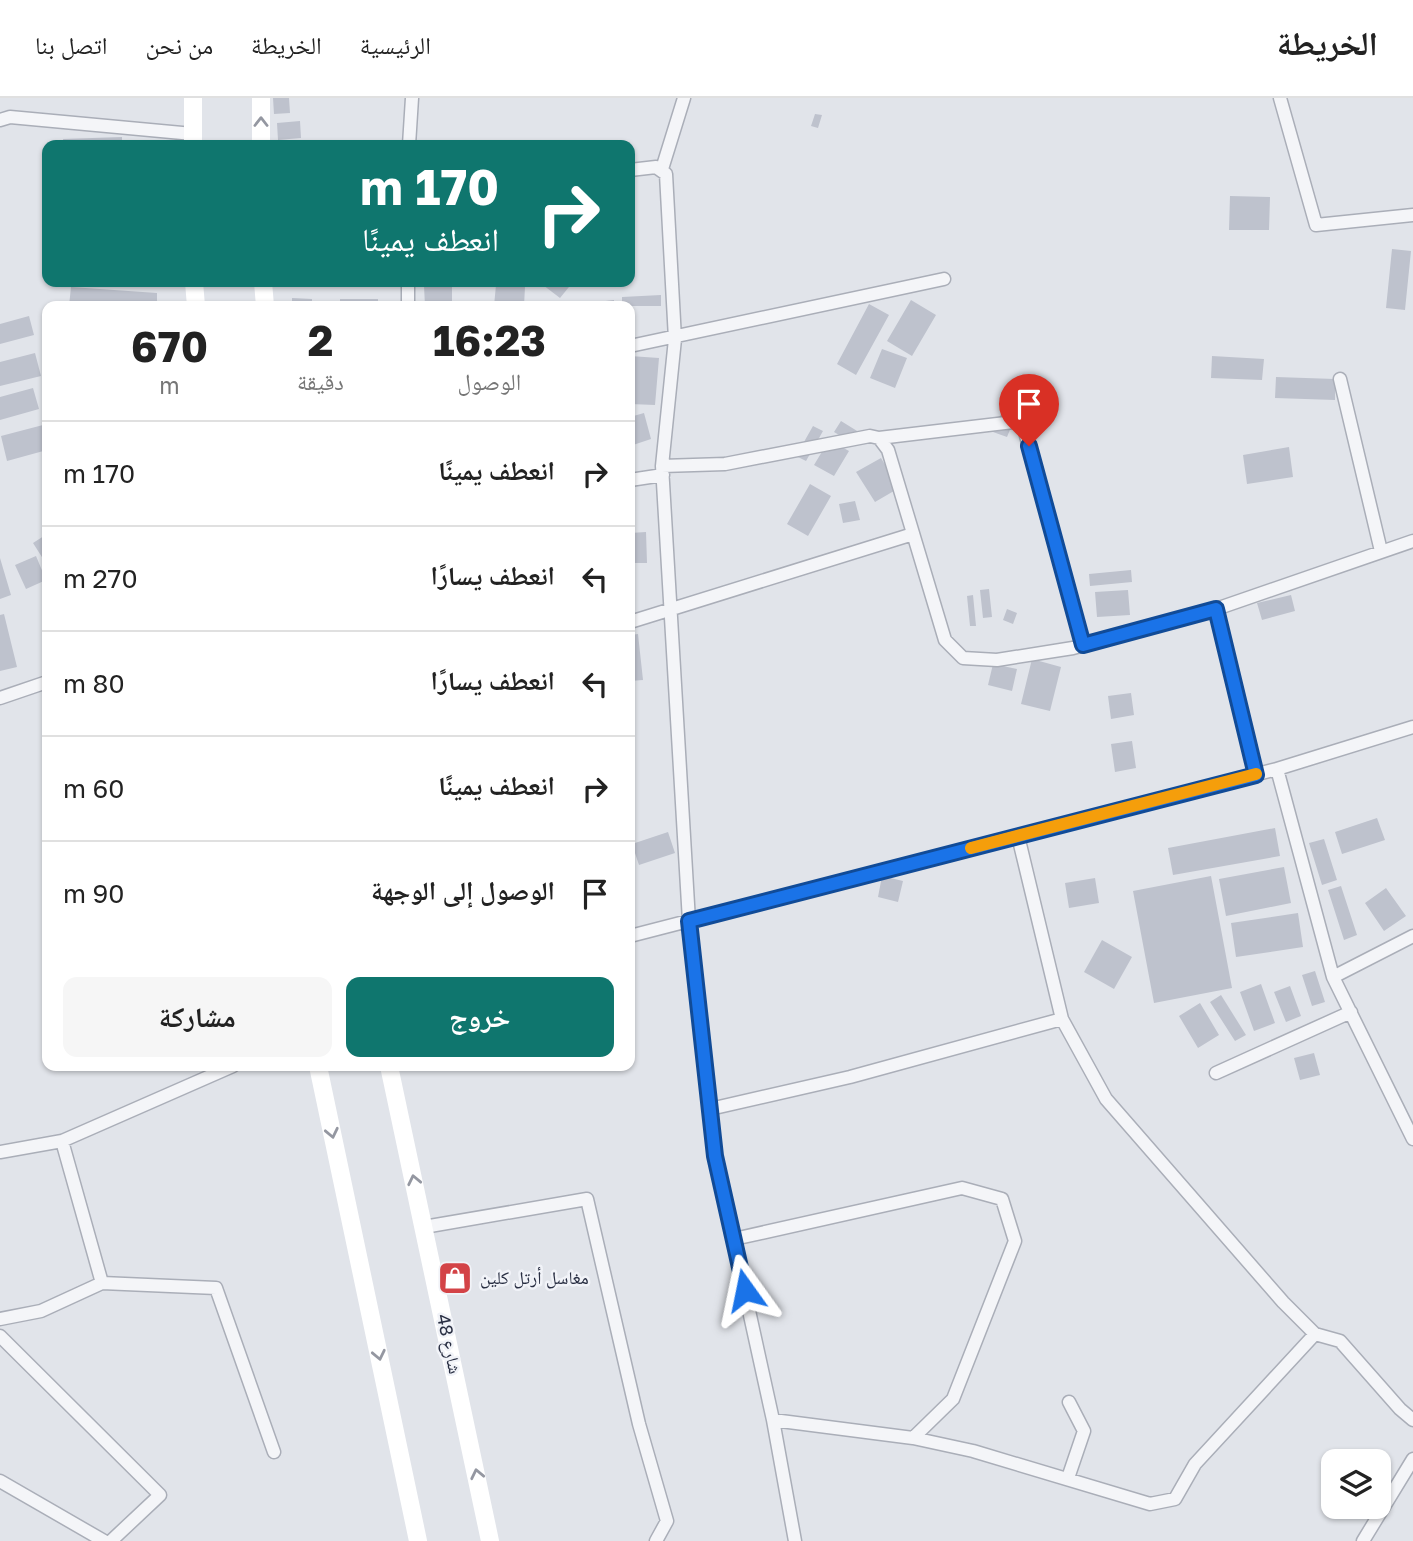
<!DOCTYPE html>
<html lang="ar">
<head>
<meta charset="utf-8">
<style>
	body { margin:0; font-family:"Golos Text","Noto Naskh Arabic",sans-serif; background:#f6f6f6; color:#222; direction:rtl; height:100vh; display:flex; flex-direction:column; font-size:26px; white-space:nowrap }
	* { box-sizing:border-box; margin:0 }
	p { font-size:23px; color:#767676 }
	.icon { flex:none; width:38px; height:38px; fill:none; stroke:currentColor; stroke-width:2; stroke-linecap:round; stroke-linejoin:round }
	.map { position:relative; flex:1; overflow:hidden; direction:ltr }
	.sheet { position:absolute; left:42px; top:203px; width:593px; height:770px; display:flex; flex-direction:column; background:#fff; border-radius:14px; box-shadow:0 2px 5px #0004; direction:rtl }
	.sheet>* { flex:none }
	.top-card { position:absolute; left:42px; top:42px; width:593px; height:147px; border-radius:14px; box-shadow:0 2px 5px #0004; direction:rtl; background:#0f766e; color:#fff; overflow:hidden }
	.fabs { position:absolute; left:1321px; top:1351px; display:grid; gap:14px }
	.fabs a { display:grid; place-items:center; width:70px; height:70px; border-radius:14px; background:#fff; box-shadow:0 2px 5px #0004; font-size:35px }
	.pin { position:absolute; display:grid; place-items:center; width:60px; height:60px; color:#fff; margin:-72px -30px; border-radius:50% 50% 50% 0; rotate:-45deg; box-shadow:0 0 7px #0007 }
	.pin .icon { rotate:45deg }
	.me { position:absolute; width:77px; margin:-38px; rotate:348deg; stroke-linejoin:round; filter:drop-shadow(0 0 5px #0008) }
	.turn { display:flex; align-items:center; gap:24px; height:147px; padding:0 21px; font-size:32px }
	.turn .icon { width:91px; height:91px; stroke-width:2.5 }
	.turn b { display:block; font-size:49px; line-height:60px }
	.eta { display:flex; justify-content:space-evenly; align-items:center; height:119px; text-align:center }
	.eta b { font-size:42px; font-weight:700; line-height:49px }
	.cta { display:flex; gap:14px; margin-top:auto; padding:14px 21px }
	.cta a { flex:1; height:80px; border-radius:14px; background:#0f766e; color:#fff; font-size:28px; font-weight:700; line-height:80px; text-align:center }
	.cta a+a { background:#f6f6f6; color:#222 }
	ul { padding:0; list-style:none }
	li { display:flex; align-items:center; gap:21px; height:105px; padding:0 21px; border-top:2px solid #e0e0e0 }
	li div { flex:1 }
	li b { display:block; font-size:26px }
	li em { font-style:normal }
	header { display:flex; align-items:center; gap:42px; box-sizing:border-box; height:98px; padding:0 35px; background:#fff; border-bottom:2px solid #e0e0e0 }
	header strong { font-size:33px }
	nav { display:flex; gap:38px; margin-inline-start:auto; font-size:24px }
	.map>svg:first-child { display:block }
	.building { fill:#bec2cd }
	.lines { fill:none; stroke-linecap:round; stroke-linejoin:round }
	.street-casing { stroke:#aaaeb8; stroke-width:15 }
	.street { stroke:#f4f5f8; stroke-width:12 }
	.secondary { stroke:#fff; stroke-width:18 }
	.oneway { stroke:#9497a1 }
	.route-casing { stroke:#114b97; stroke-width:18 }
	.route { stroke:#1a73e8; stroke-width:12 }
	.slow { stroke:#f59e0b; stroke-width:12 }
	.labels { text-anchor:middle; stroke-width:5; stroke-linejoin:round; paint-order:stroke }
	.poi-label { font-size:18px; fill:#292f43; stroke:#f1f3f8; text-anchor:start }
	.street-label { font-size:18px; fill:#292f43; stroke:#f1f3f8 }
</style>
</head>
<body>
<header>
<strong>الخريطة</strong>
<nav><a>الرئيسية</a><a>الخريطة</a><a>من نحن</a><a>اتصل بنا</a></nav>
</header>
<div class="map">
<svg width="1413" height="1443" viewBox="0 0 1413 1443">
	<rect width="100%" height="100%" fill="#e1e4ea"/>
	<path class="building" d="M 273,0 L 289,0 L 290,15 L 274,16 Z
		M 815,16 L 822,17 L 818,30 L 811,28 Z
		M 300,23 L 301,40 L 278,42 L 277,25 Z
		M 122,39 L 122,47 L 64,47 L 63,41 Z
		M 350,42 L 351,47 L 331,47 L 331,43 Z
		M 1230,98 L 1270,99 L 1269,132 L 1229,132 Z
		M 1392,151 L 1411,153 L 1405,212 L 1386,210 Z
		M 539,184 L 573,184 L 560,200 Z
		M 452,187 L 452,208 L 425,208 L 424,188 Z
		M 496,187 L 525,189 L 524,208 L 494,208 Z
		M 71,189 L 157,195 L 157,208 L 69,208 Z
		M 661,197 L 661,208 L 622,208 L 622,199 Z
		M 292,200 L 312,201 L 312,208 L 292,208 Z
		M 340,201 L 378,201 L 378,208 L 340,208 Z
		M 614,202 L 614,208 L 597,208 L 597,204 Z
		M 911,202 L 936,217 L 912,258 L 887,243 Z
		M 869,206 L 889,217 L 856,277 L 837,266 Z
		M 29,218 L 34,237 L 0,246 L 0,226 Z
		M 882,251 L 907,260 L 895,290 L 870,280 Z
		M 35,255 L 41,278 L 0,288 L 0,264 Z
		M 630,258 L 659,260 L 655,307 L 630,306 Z
		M 1212,258 L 1264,261 L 1262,282 L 1211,280 Z
		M 1276,279 L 1335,281 L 1335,302 L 1275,300 Z
		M 33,290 L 39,311 L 0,322 L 0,299 Z
		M 1005,307 L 1018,312 L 1007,339 L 993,334 Z
		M 644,315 L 651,341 L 633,347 L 630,319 Z
		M 841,323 L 862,336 L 856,347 L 834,334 Z
		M 43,327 L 47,352 L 7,363 L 1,338 Z
		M 813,328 L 823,333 L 806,363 L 796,358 Z
		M 829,342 L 849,353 L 834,378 L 814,367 Z
		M 1289,349 L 1293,379 L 1247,386 L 1243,357 Z
		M 881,360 L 899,390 L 875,404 L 856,374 Z
		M 810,386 L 831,398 L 808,438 L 787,426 Z
		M 855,403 L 860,422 L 843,425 L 839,406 Z
		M 646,434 L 647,465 L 630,465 L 630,435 Z
		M 47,436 L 47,467 L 33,445 Z
		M 36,458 L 46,482 L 26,491 L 15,467 Z
		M 0,460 L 11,497 L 0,501 Z
		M 1131,472 L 1132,484 L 1090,488 L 1089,476 Z
		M 989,491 L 992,519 L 983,520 L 980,492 Z
		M 1128,492 L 1130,517 L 1097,519 L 1095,494 Z
		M 973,497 L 976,528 L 970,528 L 967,498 Z
		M 1291,497 L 1295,513 L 1262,522 L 1257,505 Z
		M 1007,511 L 1017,515 L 1013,526 L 1003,522 Z
		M 4,516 L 17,569 L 0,573 L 0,517 Z
		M 638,536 L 643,582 L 630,583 L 630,537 Z
		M 1032,561 L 1061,569 L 1050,613 L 1021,606 Z
		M 993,566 L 1017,571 L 1012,593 L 988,587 Z
		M 1131,595 L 1134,617 L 1111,621 L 1108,598 Z
		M 1132,643 L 1136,670 L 1115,674 L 1111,646 Z
		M 1377,720 L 1385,742 L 1342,756 L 1335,734 Z
		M 1275,730 L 1280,758 L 1173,777 L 1168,750 Z
		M 668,734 L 675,755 L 639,767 L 632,746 Z
		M 1324,741 L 1337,782 L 1322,787 L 1309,745 Z
		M 1284,769 L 1291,805 L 1226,818 L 1219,781 Z
		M 882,778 L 903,783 L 898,804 L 878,799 Z
		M 1211,778 L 1232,890 L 1154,905 L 1133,793 Z
		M 630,780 L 634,805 L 630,806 Z
		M 1095,780 L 1099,805 L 1069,810 L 1065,785 Z
		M 1341,788 L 1357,837 L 1344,842 L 1328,792 Z
		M 1386,790 L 1406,818 L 1384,833 L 1365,805 Z
		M 1298,815 L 1303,849 L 1236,859 L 1231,825 Z
		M 1102,842 L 1132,859 L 1114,891 L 1084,874 Z
		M 1315,873 L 1325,904 L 1312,908 L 1302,877 Z
		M 1261,886 L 1275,925 L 1254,933 L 1240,894 Z
		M 1290,888 L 1301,918 L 1286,924 L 1274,894 Z
		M 1221,897 L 1246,937 L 1235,943 L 1210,904 Z
		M 1200,905 L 1219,937 L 1198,950 L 1179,918 Z
		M 1314,955 L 1320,977 L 1300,982 L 1294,960 Z"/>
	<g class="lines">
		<g class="street-casing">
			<path id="street" d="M 1280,0 L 1316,127 L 1413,117
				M 0,22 L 10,19 L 193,36
				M 409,47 L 412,0
				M 662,71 L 684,0
				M 630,72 L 656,69 L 666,76 L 675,241 L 662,368
				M 408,184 L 408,208
				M 630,248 L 944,181
				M 1340,281 L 1381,453
				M 879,340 L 888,352 L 945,542 L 963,560 L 997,562 L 1073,550 L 1216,511 L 1413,443
				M 630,382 L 663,377
				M 1216,511 L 1256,677
				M 630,524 L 913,436
				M 0,600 L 47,584
				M 1413,629 L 1277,671 L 1333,879 L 1413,1041
				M 1018,738 L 1062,921
				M 630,838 L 1277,671
				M 1333,879 L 1413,838
				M 1216,975 L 1351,914
				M 710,1011 L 850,979 L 1062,921 L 1106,1001 L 1283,1204 L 1315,1236 L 1340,1243 L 1400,1311 L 1413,1322
				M 0,1054 L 62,1043 L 233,968
				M 424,1129 L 587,1101 L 639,1326 L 667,1423 L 656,1443
				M 734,1141 L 962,1090 L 1002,1101 L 1015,1143 L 953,1301 L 913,1340
				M 102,1185 L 216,1190 L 274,1354
				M 0,1221 L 41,1213 L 102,1185 L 62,1043
				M 0,1238 L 160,1397 L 111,1443
				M 773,1322 L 913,1340 L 973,1353 L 1150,1406 L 1175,1401 L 1195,1366 L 1315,1236
				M 1068,1380 L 1084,1333 L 1069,1304
				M 0,1383 L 104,1443
				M 795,1443 L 773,1322 L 715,1058 L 689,823 L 662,368 L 725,366 L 870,338 L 879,340 L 1022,323 L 1083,547
				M 1363,1443 L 1413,1361"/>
		</g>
		<use href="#street" class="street"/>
		<path class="secondary" d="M 193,0 L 193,47
			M 261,0 L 261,47
			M 194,184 L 196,208
			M 263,184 L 265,208
			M 318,968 L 418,1443
			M 389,968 L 490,1443"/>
	</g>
	<defs><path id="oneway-chevron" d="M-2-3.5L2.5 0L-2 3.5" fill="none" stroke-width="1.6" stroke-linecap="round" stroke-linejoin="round" transform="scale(1.75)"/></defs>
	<g class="oneway">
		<use href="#oneway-chevron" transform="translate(261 24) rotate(-90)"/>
		<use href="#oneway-chevron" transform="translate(332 1035) rotate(78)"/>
		<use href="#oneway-chevron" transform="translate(414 1082) rotate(-102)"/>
		<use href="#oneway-chevron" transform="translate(379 1257) rotate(78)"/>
		<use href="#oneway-chevron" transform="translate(477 1376) rotate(-102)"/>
	</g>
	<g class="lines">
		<g class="route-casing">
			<path id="route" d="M 745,1192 L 715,1058 L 689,823 L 1256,677 L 1216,511 L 1083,547 L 1029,348"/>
		</g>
		<use href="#route" class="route"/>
		<path class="slow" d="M 971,750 L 1256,676"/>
	</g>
	<defs>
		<g id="shop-square" transform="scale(1.75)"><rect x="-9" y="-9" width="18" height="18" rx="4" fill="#d34347" stroke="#f1f3f8"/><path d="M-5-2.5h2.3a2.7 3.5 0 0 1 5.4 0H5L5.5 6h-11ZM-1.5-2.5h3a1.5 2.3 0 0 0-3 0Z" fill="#fff"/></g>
	</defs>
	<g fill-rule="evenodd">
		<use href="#shop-square" x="455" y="1180"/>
	</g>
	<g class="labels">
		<g class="poi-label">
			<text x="480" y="1186">مغاسل أرتل كلين</text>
		</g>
		<g class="street-label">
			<text transform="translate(449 1246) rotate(78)" y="6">شارع 48</text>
		</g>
	</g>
</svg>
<div class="fabs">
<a><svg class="icon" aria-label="layers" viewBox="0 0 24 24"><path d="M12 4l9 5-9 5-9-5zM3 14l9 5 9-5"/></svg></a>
</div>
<div class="pin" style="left:1029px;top:348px;background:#d93025"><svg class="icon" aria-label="arrive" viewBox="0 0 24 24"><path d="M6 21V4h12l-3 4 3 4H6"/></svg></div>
<svg class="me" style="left:745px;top:1192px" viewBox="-20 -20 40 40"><path d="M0-17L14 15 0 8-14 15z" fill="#1a73e8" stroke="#fff" stroke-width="4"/></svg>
<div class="top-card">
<div class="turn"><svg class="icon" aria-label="right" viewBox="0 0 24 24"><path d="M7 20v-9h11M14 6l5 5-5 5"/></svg><div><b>170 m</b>انعطف يمينًا</div></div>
</div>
<section class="sheet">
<div class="eta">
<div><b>16:23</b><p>الوصول</p></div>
<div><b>2</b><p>دقيقة</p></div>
<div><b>670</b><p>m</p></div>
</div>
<ul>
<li><svg class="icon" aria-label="right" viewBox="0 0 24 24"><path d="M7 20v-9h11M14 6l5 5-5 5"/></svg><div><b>انعطف يمينًا</b></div><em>170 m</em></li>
<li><svg class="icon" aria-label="left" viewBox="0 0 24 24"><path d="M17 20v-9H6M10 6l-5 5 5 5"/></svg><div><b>انعطف يسارًا</b></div><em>270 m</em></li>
<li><svg class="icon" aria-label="left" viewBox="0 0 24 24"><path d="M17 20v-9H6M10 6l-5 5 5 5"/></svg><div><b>انعطف يسارًا</b></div><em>80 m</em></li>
<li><svg class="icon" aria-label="right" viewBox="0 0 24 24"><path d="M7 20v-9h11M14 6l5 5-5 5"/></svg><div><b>انعطف يمينًا</b></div><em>60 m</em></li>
<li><svg class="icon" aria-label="arrive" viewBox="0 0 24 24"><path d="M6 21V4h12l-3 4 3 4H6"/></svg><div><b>الوصول إلى الوجهة</b></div><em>90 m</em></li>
</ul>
<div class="cta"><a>خروج</a><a>مشاركة</a></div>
</section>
</div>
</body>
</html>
